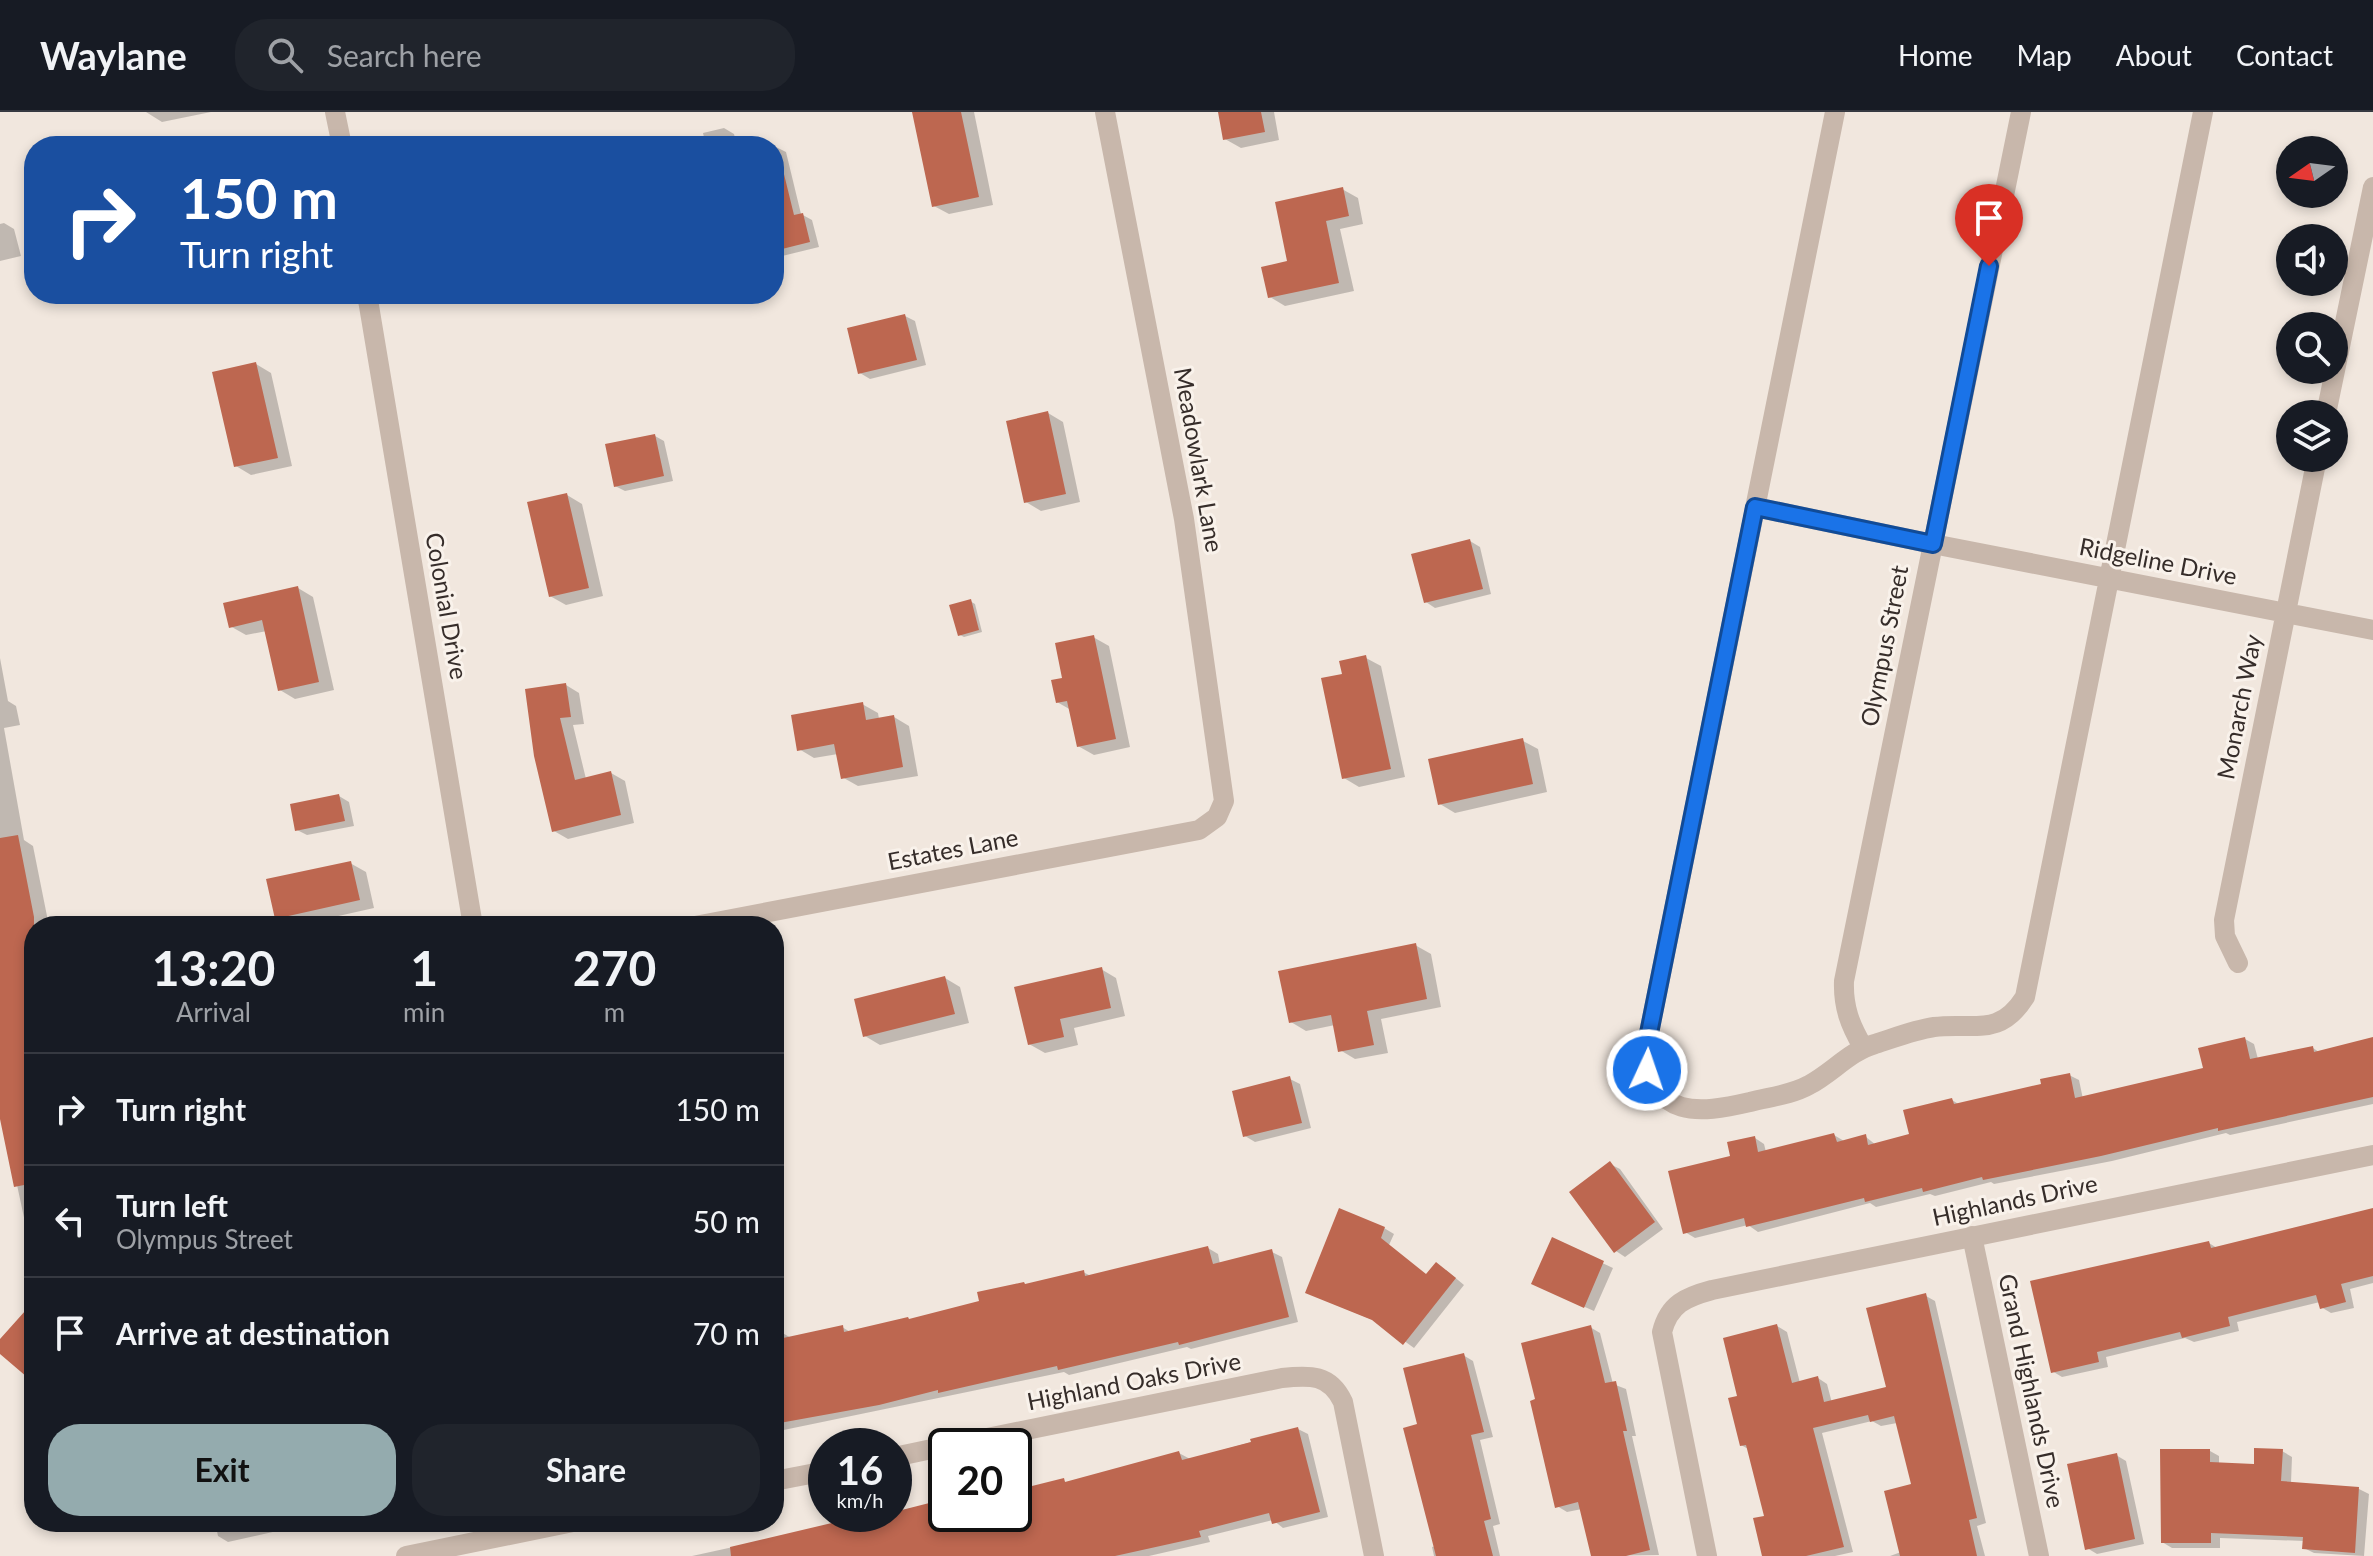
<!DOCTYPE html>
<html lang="en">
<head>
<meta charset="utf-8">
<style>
	body { margin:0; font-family:Lato,sans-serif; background:#20242c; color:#f1f3f6; height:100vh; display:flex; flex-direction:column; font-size:30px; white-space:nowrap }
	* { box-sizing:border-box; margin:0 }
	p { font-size:26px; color:#9ea1a6 }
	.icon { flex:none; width:44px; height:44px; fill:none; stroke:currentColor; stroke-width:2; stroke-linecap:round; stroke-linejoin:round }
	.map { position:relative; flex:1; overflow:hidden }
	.drawer { position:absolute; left:24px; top:804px; width:760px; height:616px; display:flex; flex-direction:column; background:#171b24; border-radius:32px; box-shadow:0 4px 12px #0003 }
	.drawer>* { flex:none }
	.top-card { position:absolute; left:24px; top:24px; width:760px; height:168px; border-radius:32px; box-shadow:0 4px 12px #0003; background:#1a4fa0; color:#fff; overflow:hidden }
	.needle { width:52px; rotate:256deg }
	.fabs { position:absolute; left:2276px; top:24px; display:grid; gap:16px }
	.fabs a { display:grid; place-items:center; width:72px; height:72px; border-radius:50%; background:#171b24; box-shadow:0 4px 12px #0003; font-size:40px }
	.speed { position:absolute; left:808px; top:1316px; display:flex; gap:16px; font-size:40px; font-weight:700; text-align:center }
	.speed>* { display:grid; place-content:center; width:104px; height:104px; border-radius:50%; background:#171b24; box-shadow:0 4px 12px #0003; line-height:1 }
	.speed small { font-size:20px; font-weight:400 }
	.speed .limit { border:4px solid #111; border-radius:12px; background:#fff; color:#111 }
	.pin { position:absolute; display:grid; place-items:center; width:68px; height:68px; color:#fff; margin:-82px -34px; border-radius:50% 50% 50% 0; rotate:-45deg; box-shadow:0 0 8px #0007 }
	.pin .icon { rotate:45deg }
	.me { position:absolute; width:88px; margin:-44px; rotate:3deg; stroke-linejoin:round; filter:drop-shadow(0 0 6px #0008) }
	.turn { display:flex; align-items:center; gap:28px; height:168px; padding:0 24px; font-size:36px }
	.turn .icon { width:104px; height:104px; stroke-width:2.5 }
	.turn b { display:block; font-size:56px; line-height:68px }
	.eta { display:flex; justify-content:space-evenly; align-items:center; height:136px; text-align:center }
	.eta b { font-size:48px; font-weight:700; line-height:56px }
	.primary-button { display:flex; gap:16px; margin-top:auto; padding:16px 24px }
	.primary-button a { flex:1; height:92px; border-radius:32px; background:#94abae; color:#111; font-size:32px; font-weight:700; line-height:92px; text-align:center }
	.primary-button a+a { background:#20242c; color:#f1f3f6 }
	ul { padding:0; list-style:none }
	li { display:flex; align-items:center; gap:24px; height:112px; padding:0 24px; border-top:2px solid #363941 }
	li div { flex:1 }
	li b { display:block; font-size:30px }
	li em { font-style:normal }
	header { display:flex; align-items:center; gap:48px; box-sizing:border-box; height:112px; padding:0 40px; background:#171b24; border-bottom:2px solid #363941 }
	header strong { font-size:38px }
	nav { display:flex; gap:44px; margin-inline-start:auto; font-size:28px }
	.search { width:560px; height:72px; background:#20242c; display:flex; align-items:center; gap:20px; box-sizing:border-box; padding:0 28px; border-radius:32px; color:#9ea1a6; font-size:30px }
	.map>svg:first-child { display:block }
	.shadow { fill:#0003 }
	.building { fill:#bd6750 }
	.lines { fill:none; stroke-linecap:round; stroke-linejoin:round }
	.minor { stroke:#c8b7ab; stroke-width:20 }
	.route-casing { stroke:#114b97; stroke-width:20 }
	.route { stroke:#1a73e8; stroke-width:14 }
	.labels { text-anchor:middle; stroke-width:6; stroke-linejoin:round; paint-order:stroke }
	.street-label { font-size:24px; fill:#362d2a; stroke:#f9f2eb }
</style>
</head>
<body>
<header>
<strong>Waylane</strong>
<div class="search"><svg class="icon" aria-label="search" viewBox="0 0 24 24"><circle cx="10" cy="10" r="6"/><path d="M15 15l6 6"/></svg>Search here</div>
<nav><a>Home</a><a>Map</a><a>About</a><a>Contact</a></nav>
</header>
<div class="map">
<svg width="2373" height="1444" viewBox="0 0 2373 1444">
	<rect width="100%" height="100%" fill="#f1e7de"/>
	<path class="shadow" d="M 146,0 L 211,0 L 162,10 Z
		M 914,0 L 974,0 L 993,93 L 949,102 L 934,94 Z
		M 1220,0 L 1274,0 L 1279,28 L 1241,36 L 1225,27 Z
		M 724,16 L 734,22 L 737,34 L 706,34 L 703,21 Z
		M 774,34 L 786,40 L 801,102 L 812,108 L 819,135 L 774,146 Z
		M 1342,77 L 1358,86 L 1363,112 L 1340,117 L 1354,179 L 1285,194 L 1270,185 L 1290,150 Z
		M 4,111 L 14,117 L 21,144 L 0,149 L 0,112 Z
		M 905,204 L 915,209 L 926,253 L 870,267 L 860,261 Z
		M 256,252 L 271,261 L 292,354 L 251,363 L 236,354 Z
		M 1048,301 L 1063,310 L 1080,390 L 1041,399 L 1026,390 Z
		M 655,324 L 664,329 L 673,369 L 625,379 L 615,374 Z
		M 567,383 L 582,392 L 603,484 L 566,493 L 550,484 Z
		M 1470,429 L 1480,435 L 1491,482 L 1435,496 L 1426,490 Z
		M 298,476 L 313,485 L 334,578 L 295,587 L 280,578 L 267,519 L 246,523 L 230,514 Z
		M 970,489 L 975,492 L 982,520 L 964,525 L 960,523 Z
		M 1093,525 L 1109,534 L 1130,635 L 1094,643 L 1078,634 L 1071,598 L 1057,590 L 1064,567 Z
		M 0,546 L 8,589 L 16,594 L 20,613 L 4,616 L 24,728 L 33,734 L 49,814 L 34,814 L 34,1152 L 0,994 Z
		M 1366,546 L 1381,554 L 1405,665 L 1359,675 L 1344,666 L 1344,563 Z
		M 566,573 L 579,581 L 584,612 L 573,613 L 586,667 L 611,661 L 625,669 L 634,711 L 568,727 L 554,719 L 527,579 Z
		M 862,592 L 878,601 L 879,607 L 894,605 L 909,614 L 918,664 L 858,674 L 842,665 L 838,642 L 814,646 L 799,637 Z
		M 1523,629 L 1538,637 L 1547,680 L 1455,701 L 1440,692 Z
		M 339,684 L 349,690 L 354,714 L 307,723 L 297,718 Z
		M 350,751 L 366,760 L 374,796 L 294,814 L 277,806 Z
		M 1415,833 L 1431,842 L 1441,895 L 1381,907 L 1388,941 L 1355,947 L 1340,938 L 1335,913 L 1306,919 L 1291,910 Z
		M 1101,857 L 1116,866 L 1125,904 L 1074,916 L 1078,933 L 1045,941 L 1029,932 Z
		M 945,866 L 960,875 L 969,911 L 880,933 L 865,924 Z
		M 2245,927 L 2254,932 L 2258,947 L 2313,936 L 2319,940 L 2373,927 L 2373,992 L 2230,1023 L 2226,1021 L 2112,1049 L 1994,1072 L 1991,1070 L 1935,1084 L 1930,1082 L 1876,1095 L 1870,1091 L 1758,1120 L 1748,1113 L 1695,1126 L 1685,1120 L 1732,1045 L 1755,1026 L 1764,1032 L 1766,1040 L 1834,1023 L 1844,1029 L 1866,1025 L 1876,1033 L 1911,1024 L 1952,988 L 1960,993 L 2043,974 L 2069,963 L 2079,968 L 2083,987 L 2205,958 Z
		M 1290,967 L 1300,972 L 1311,1016 L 1255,1030 L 1245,1024 Z
		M 1610,1052 L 1620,1057 L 1663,1117 L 1625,1145 L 1616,1139 Z
		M 2373,1098 L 2373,1171 L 2350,1177 L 2354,1196 L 2331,1201 L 2321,1195 L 2320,1190 L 2237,1210 L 2239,1219 L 2194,1230 L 2185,1226 L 2106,1245 L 2108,1255 L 2062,1265 L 2052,1259 L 2209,1131 L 2217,1136 Z
		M 1384,1116 L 1394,1122 L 1389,1133 L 1427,1164 L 1446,1158 L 1464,1173 L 1414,1236 L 1378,1210 L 1317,1185 Z
		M 1553,1128 L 1613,1156 L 1594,1199 L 1544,1177 Z
		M 1208,1136 L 1218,1142 L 1220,1152 L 1272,1140 L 1282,1145 L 1298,1210 L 1191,1237 L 1187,1235 L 1069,1263 L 1064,1260 L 774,1320 L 774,1222 L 781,1220 L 791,1226 L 842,1215 L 852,1221 L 981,1191 L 1028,1174 L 1083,1160 L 1091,1164 Z
		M 1926,1184 L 1935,1189 L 1986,1411 L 1977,1414 L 1985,1444 L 1890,1444 L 1901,1440 L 1913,1373 L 1897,1311 L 1881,1314 L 1872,1309 L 1822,1321 L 1853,1440 L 1835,1444 L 1763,1444 L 1767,1405 L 1750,1338 L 1741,1333 L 1740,1285 L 1777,1214 L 1787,1220 L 1800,1271 L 1818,1266 L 1827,1272 L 1832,1291 L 1888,1277 Z
		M 1590,1215 L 1600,1221 L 1613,1272 L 1626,1277 L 1636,1324 L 1632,1324 L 1659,1443 L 1593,1444 L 1582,1397 L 1567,1400 L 1557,1394 L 1538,1289 Z
		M 1463,1243 L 1473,1249 L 1493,1325 L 1480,1328 L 1500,1412 L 1493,1414 L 1500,1444 L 1434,1444 L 1432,1435 L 1436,1434 L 1420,1314 Z
		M 1298,1317 L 1308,1322 L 1328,1405 L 1283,1416 L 1273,1408 L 1208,1424 L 1210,1430 L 1149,1444 L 692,1444 L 944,1389 L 946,1402 L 1014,1402 L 1014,1380 L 1064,1369 L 1069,1372 L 1179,1341 L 1190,1347 Z
		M 2210,1339 L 2219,1344 L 2219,1353 L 2256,1354 L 2282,1339 L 2292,1345 L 2291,1371 L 2359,1377 L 2369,1382 L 2364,1444 L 2314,1441 L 2304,1436 L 2305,1429 L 2220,1426 L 2220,1436 L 2172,1436 L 2162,1430 Z
		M 2116,1343 L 2126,1349 L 2144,1432 L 2097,1442 L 2087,1436 Z
		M 215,1410 L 317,1410 L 228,1430 L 218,1424 Z"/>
	<path class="building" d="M 912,0 L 961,0 L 979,85 L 932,95 Z
		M 1218,0 L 1261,0 L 1265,20 L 1223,28 Z
		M 782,54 L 794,103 L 803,101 L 810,130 L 774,139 L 774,55 Z
		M 1343,75 L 1349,104 L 1326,109 L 1339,171 L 1268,186 L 1261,155 L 1287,149 L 1275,90 Z
		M 905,202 L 917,248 L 858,262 L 847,216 Z
		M 256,250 L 278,346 L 234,355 L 212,260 Z
		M 1048,299 L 1066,382 L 1024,391 L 1006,309 Z
		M 655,322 L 664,364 L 614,375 L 605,332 Z
		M 567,381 L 589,476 L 549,485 L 527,390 Z
		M 1470,427 L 1483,477 L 1424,491 L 1411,442 Z
		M 298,474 L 319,570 L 278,579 L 262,508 L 229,516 L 223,491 Z
		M 971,487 L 979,518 L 958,524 L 949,493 Z
		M 1094,523 L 1116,627 L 1077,635 L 1067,589 L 1056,591 L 1051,568 L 1062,566 L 1055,531 Z
		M 1366,543 L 1391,657 L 1342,667 L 1321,566 L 1342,562 L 1339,549 Z
		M 566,571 L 571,605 L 560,606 L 575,668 L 611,659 L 621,703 L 552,720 L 534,644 L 525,577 Z
		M 863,590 L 866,608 L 894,603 L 903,655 L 841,667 L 834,632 L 797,639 L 791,603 Z
		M 1523,626 L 1533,672 L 1438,693 L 1428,647 Z
		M 339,682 L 345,709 L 295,719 L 290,692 Z
		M 18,723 L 34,805 L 34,1071 L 14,1075 L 0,1007 L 0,726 Z
		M 351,749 L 360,788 L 275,807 L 266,767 Z
		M 1416,831 L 1427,887 L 1367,899 L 1374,933 L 1338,940 L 1331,903 L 1289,911 L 1278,859 Z
		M 1102,855 L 1111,896 L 1060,907 L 1064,925 L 1028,933 L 1014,875 Z
		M 945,864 L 955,902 L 863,925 L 854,887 Z
		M 2245,925 L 2250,947 L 2313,934 L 2314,940 L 2373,925 L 2373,985 L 2218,1019 L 2218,1016 L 2101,1044 L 1983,1068 L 1982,1065 L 1923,1080 L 1922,1076 L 1865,1090 L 1864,1086 L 1746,1115 L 1744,1106 L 1683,1122 L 1668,1059 L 1730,1044 L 1727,1030 L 1755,1024 L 1758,1040 L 1834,1021 L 1837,1030 L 1866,1022 L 1868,1033 L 1909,1022 L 1903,998 L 1952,986 L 1954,992 L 2041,972 L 2040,967 L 2070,961 L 2075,986 L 2203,956 L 2198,936 Z
		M 1290,964 L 1302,1011 L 1243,1025 L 1232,979 Z
		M 1610,1049 L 1655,1110 L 1614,1141 L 1569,1080 Z
		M 1339,1096 L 1385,1115 L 1381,1126 L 1426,1162 L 1436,1150 L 1456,1166 L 1403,1233 L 1372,1208 L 1305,1181 Z
		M 2373,1096 L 2373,1164 L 2341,1172 L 2346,1190 L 2320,1197 L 2316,1183 L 2228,1205 L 2230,1214 L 2182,1226 L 2180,1220 L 2097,1240 L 2099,1250 L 2051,1261 L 2030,1169 L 2209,1129 L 2211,1136 Z
		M 1552,1125 L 1604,1149 L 1584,1196 L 1531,1172 Z
		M 1208,1134 L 1213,1152 L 1272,1137 L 1289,1205 L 1179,1233 L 1178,1230 L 1058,1258 L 1057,1254 L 938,1281 L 938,1278 L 879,1293 L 774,1312 L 774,1228 L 843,1213 L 844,1220 L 908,1205 L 909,1207 L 979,1189 L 977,1180 L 1024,1170 L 1025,1172 L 1084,1158 L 1085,1164 Z
		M 1926,1181 L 1977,1406 L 1969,1408 L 1977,1444 L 1900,1444 L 1884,1379 L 1911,1372 L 1894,1304 L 1870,1310 L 1868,1303 L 1813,1316 L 1844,1435 L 1806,1444 L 1762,1444 L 1753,1406 L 1764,1404 L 1746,1333 L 1740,1334 L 1728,1286 L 1737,1284 L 1723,1226 L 1777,1212 L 1792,1271 L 1818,1264 L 1824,1290 L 1886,1275 L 1866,1196 Z
		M 34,1189 L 34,1271 L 0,1242 L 0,1227 Z
		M 1591,1213 L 1605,1271 L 1616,1269 L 1627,1319 L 1623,1319 L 1650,1438 L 1626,1444 L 1591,1444 L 1578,1390 L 1555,1396 L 1530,1289 L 1535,1287 L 1521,1231 Z
		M 1464,1241 L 1484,1320 L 1471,1323 L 1491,1407 L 1484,1409 L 1493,1444 L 1436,1444 L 1403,1316 L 1417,1312 L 1403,1256 Z
		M 1298,1315 L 1320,1400 L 1272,1412 L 1269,1401 L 1199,1419 L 1201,1425 L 1115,1444 L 731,1444 L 730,1435 L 870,1402 L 894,1402 L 894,1400 L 945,1387 L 946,1402 L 1021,1402 L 1016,1378 L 1064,1366 L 1065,1370 L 1179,1339 L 1182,1348 L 1251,1330 L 1250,1327 Z
		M 2254,1336 L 2283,1337 L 2281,1369 L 2359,1375 L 2355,1441 L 2302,1437 L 2303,1425 L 2211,1421 L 2211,1431 L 2161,1431 L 2160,1337 L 2210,1337 L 2210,1350 L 2254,1352 Z
		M 2117,1341 L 2135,1427 L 2085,1438 L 2067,1352 Z"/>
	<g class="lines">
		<path class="minor" d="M 335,0 L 342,34
			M 1835,0 L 1645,941 C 1654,1007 1698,1002 1750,990 C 1769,985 1791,983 1809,973 C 1832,961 1850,939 1875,932 C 1894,926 1914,918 1934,915 C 1974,910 1999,926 2025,885 L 2203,0
			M 367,182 L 473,814
			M 2326,302 L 2373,75
			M 1755,395 L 1933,432 L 2373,518
			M 695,814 L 1199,718 L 1217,705 L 1224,689 L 1184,407 L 1105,0
			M 2238,851 L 2225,824 L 2224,808 L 2317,346
			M 1863,935 C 1850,913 1843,895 1844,869 L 2021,0
			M 1972,1124 L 2039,1444
			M 948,1334 L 1282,1266 C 1310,1263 1330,1262 1343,1290 L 1374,1444
			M 894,1345 L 946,1334
			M 774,1369 L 826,1359
			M 406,1444 L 573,1410
			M 1707,1444 L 1662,1220 C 1669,1192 1686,1185 1712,1178 L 2373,1043"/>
	</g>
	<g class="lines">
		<g class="route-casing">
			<path id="route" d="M 1647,958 L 1645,941 L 1755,395 L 1933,432 L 1989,154"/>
		</g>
		<use href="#route" class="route"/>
	</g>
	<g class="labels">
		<g class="street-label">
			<text transform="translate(1198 348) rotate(80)" y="8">Meadowlark Lane</text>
			<text transform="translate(2158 450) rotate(11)" y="8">Ridgeline Drive</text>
			<text transform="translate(446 494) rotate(80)" y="8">Colonial Drive</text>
			<text transform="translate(1885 534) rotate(-79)" y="8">Olympus Street</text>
			<text transform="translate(2240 595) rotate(-79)" y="8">Monarch Way</text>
			<text transform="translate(953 738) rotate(-11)" y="8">Estates Lane</text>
			<text transform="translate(2015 1089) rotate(-12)" y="8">Highlands Drive</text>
			<text transform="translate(1134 1270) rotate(-11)" y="8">Highland Oaks Drive</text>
			<text transform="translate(2031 1279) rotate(78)" y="8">Grand Highlands Drive</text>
		</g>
	</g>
</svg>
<div class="fabs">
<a><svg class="needle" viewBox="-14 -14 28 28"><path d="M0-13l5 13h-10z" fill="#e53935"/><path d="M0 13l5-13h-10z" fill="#9ea1a6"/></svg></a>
<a><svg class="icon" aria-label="sound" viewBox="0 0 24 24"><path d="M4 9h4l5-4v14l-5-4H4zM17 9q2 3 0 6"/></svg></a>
<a><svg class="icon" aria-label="search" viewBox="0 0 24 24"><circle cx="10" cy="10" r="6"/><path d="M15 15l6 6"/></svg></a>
<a><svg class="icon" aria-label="layers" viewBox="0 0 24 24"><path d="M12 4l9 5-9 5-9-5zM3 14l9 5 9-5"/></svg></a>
</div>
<div class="speed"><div>16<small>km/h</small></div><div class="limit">20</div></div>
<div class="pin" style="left:1989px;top:154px;background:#d93025"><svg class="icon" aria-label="arrive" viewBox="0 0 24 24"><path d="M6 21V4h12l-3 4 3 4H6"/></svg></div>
<svg class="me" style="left:1647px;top:958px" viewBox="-20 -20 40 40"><circle r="17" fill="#1a73e8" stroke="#fff" stroke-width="3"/><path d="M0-11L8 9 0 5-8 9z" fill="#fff"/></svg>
<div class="top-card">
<div class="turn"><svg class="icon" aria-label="right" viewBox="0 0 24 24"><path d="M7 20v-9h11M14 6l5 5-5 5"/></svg><div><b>150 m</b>Turn right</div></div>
</div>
<section class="drawer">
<div class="eta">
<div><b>13:20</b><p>Arrival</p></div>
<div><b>1</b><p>min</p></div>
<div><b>270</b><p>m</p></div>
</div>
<ul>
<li><svg class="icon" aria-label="right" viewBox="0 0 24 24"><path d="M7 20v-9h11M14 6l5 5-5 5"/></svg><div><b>Turn right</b></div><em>150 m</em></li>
<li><svg class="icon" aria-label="left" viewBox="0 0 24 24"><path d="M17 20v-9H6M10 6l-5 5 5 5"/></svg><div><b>Turn left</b><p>Olympus Street</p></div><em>50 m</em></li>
<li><svg class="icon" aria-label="arrive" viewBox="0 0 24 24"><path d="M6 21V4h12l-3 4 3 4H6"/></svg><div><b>Arrive at destination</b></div><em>70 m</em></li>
</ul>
<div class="primary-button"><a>Exit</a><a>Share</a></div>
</section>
</div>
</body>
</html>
